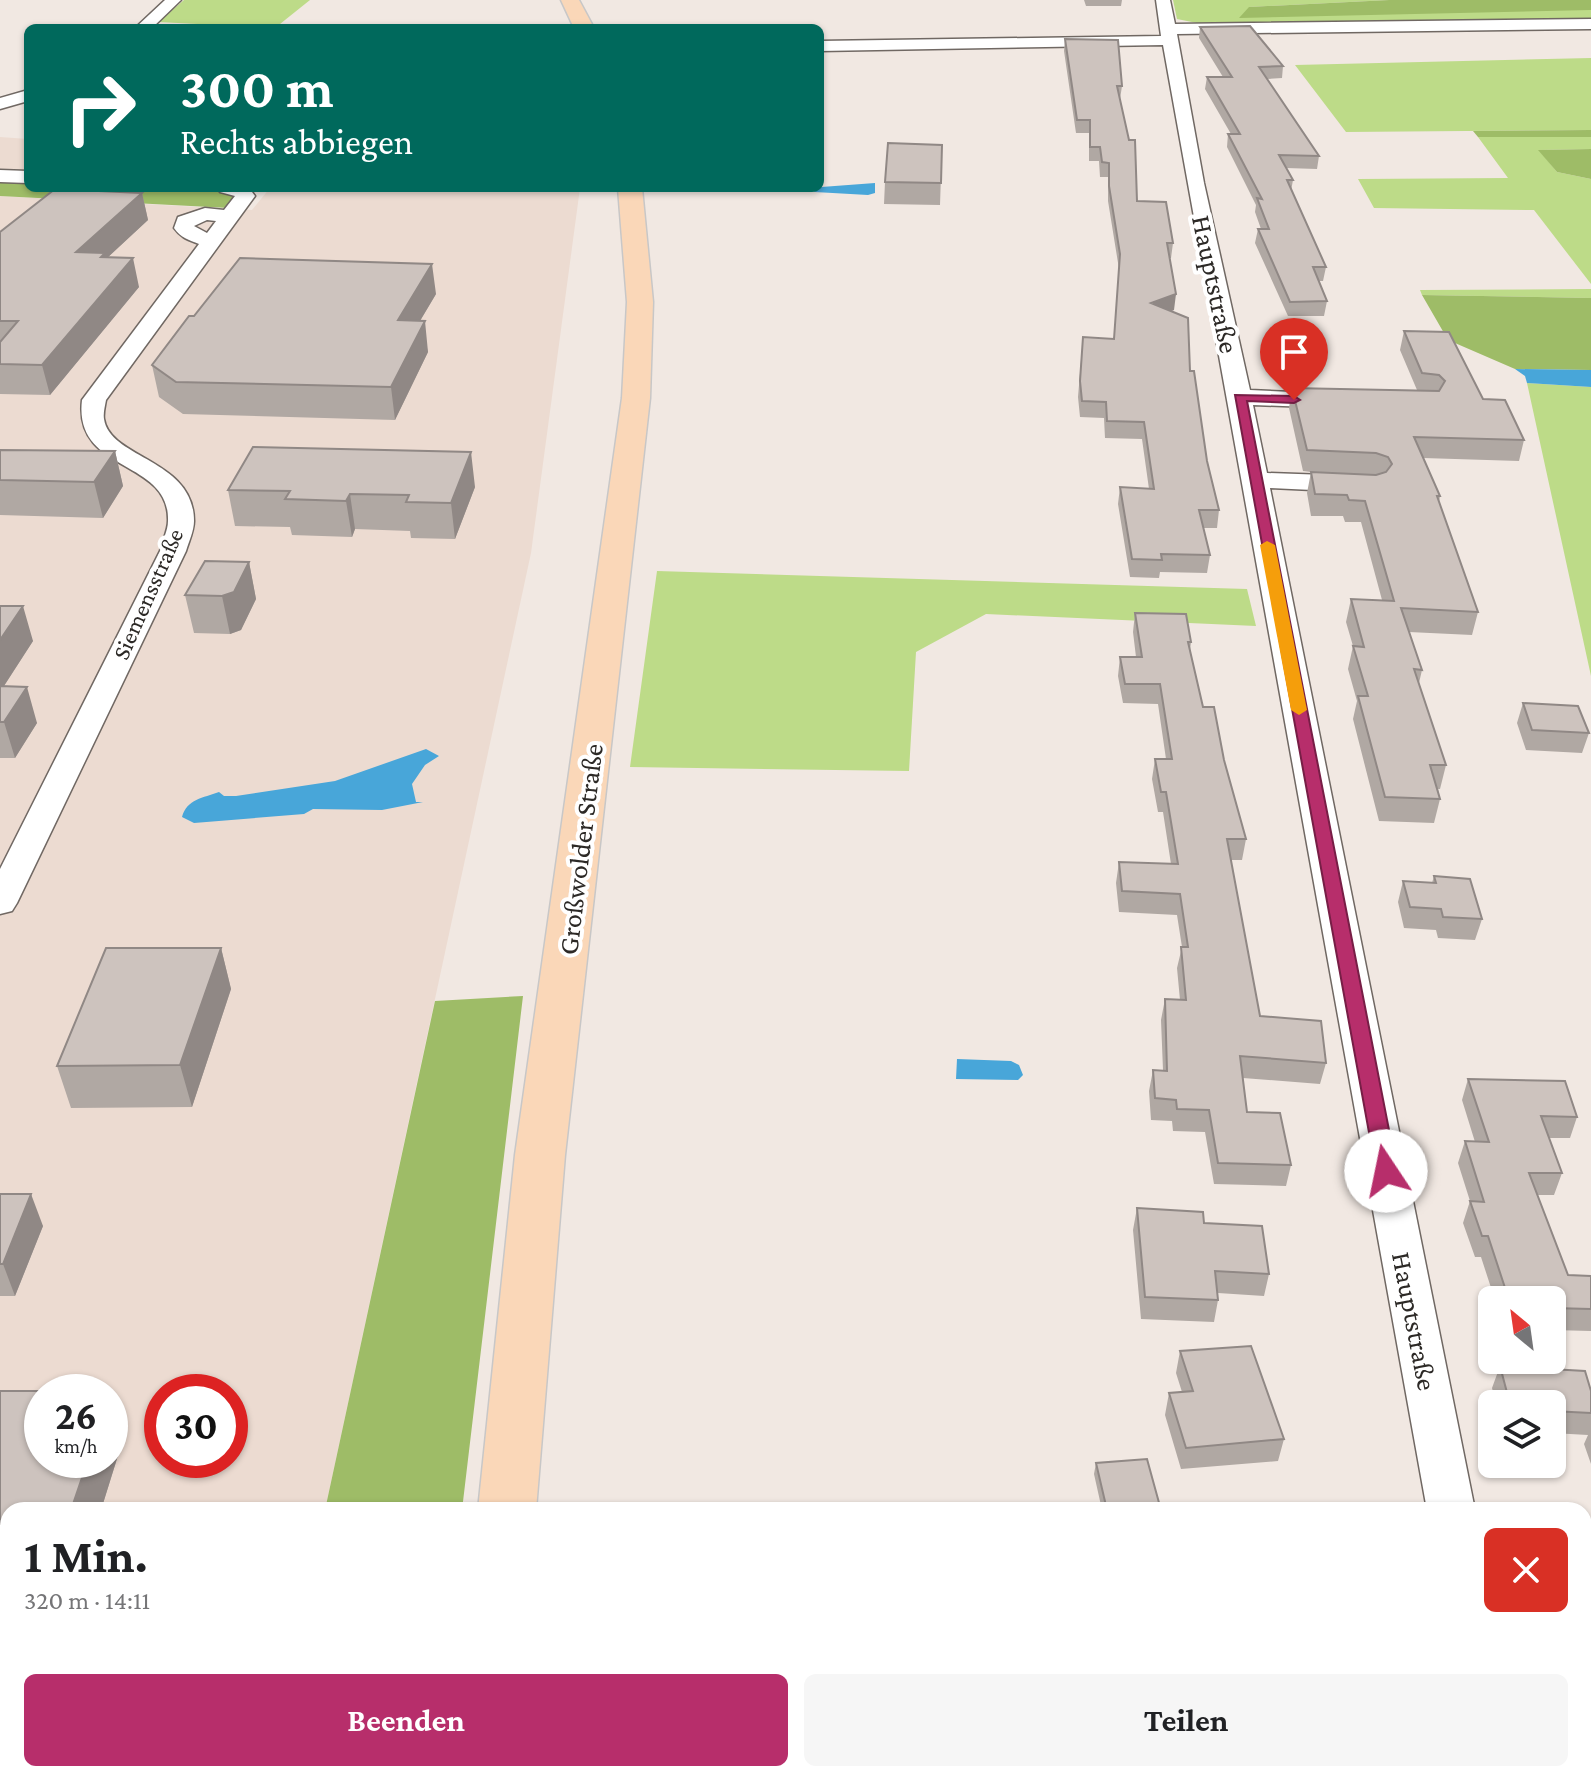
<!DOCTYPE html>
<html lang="de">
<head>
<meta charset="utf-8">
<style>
	body { margin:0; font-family:"Crimson Pro",serif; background:#f6f6f6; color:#202124; height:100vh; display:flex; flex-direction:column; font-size:30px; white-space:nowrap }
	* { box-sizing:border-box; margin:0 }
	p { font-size:26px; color:#757577 }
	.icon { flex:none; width:44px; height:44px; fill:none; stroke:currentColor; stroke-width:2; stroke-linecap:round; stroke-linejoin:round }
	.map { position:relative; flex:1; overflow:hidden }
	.sheet { position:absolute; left:0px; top:1502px; width:1592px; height:280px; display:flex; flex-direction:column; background:#fff; border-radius:24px 24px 0 0; box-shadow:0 2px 6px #0004 }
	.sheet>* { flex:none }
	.banner { position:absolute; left:24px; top:24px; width:800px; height:168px; border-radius:12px; box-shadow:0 2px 6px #0004; background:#00695c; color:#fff; overflow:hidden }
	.needle { width:52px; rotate:331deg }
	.fabs { position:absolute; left:1478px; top:1286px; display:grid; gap:16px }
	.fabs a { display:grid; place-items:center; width:88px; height:88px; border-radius:12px; background:#fff; box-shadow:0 2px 6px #0004; font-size:40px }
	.speed { position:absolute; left:24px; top:1374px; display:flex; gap:16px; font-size:40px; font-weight:700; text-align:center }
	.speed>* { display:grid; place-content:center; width:104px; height:104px; border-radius:50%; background:#fff; box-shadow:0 2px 6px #0004; line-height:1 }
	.speed small { font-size:20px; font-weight:400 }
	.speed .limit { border:12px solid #d22; background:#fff; color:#111 }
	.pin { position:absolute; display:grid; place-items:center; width:68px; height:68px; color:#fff; margin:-82px -34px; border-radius:50% 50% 50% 0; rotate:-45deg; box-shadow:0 0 8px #0007 }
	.pin .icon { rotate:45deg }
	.me { position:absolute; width:88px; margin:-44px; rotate:349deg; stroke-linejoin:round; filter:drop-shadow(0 0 6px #0008) }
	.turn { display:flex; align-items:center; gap:28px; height:168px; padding:0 24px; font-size:36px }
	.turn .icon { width:104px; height:104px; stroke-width:2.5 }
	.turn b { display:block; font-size:56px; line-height:68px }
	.round { display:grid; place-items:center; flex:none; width:84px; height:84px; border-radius:12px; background:#f6f6f6 }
	.headline { display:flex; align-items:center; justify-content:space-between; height:136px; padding:0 24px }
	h1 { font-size:48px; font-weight:700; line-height:60px }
	.button { display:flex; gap:16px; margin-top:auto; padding:16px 24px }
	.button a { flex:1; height:92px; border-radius:12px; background:#b72e6b; color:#fff; font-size:32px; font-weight:700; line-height:92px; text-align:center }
	.button a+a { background:#f6f6f6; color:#202124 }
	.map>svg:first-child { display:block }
	.built { fill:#ecdbd1; fill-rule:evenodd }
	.green { fill:#bddb88 }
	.forest { fill:#9ebc67 }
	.water { fill:#48a6d9 }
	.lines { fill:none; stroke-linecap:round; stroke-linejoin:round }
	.minor-casing { stroke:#706863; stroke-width:3 }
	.major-casing { stroke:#c8c7c7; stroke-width:3 }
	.minor { fill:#fff; fill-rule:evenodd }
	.major { fill:#fad7b8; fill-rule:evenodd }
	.wall { fill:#b0a8a3 }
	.shaded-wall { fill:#908885 }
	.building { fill:#cdc3be; stroke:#908885; stroke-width:2 }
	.route { fill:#b72e6b; stroke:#771e46; stroke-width:2 }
	.slow { fill:#f59e0b }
	.labels { text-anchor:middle; stroke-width:8; stroke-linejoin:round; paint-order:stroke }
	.far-street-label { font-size:24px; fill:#2c2926; stroke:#fff }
	.street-label { font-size:28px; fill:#2c2926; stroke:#fff }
</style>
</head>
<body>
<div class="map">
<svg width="1591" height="1782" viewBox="0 0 1591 1782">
	<rect width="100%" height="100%" fill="#f1e8e2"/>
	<path class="built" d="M 0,137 L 28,139 L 28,173 L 0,171 Z
		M 270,188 L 580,188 L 531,553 L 325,1510 L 8,1510 L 8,1774 L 269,1774 L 267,1782 L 0,1782 L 0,196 L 252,210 ZM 42,1392 L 110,1392 L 110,1460 L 42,1460 ZM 162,1392 L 230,1392 L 230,1460 L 162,1460 Z"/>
	<path class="green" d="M 184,0 L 310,0 L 275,28 L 158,22 Z
		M 1173,0 L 1389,0 L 1249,7 L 1591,10 L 1591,21 L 1207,25 L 1177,19 Z
		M 1591,58 L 1591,130 L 1346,132 L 1295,65 Z
		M 1478,137 L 1591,137 L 1591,149 L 1539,150 L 1557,172 L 1591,179 L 1591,284 L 1534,210 L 1374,208 L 1358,179 L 1508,178 Z
		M 1591,289 L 1591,298 L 1422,295 L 1420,290 Z
		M 1527,383 L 1591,387 L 1591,676 Z
		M 657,571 L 1247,589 L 1256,626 L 986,614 L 916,652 L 909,771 L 630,767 Z"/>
	<path class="forest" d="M 1389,0 L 1591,0 L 1591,10 L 1239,18 L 1249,7 Z
		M 1591,130 L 1591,137 L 1478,137 L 1473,131 Z
		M 1591,149 L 1591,179 L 1557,172 L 1538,150 Z
		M 0,178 L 28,180 L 28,188 L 188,188 L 235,194 L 229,208 L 0,196 Z
		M 1422,295 L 1591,298 L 1591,370 L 1515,369 L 1448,340 Z
		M 523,996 L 462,1510 L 325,1510 L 435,1001 Z
		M 269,1774 L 436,1774 L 436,1782 L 267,1782 Z"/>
	<path class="water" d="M 875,183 L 875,193 L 868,195 L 815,192 L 808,188 Z
		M 1515,369 L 1591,370 L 1591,387 L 1527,383 L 1525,376 Z
		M 426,749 L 439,756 L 425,765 L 412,784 L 416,802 L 423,802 L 382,810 L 313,809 L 304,814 L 194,823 L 182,817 C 187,799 203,798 219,792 L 224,796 L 236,796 L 335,781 Z
		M 957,1059 L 1011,1061 L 1019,1065 L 1023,1075 L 1018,1080 L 956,1079 Z"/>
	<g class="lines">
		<g class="minor-casing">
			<path id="minor" d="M 165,0 L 181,0 L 152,28 L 135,28 Z
				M 1156,0 L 1170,0 L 1175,24 L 1591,19 L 1591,29 L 1177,34 L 1204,183 L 1250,390 L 1335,394 L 1343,396 L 1347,401 L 1343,406 L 1335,408 L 1253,405 L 1267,473 L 1355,476 L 1364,479 L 1368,484 L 1364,489 L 1355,492 L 1270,488 L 1475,1510 L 1427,1510 L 1163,45 L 820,51 L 820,41 L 1161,36 Z
				M 28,90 L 28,101 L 0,109 L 0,98 Z
				M 0,170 L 28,171 L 28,183 L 0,182 Z
				M 218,188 L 249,188 L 255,196 L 106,400 C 105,406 103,413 104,419 C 110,459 194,459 194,521 C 194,531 189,541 186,551 L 17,903 L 12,911 L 0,914 L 0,869 L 160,551 C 162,541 168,531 168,521 C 170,458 73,474 82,400 L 199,244 C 189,240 181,238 174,228 L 178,217 L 205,208 L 224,210 L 235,196 L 220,192 ZM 207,220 L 216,221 L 207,233 L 194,226 Z
				M 1476,1774 L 1528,1774 L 1530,1782 L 1476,1782 Z"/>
		</g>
		<g class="major-casing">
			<path id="major" d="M 561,0 L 579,0 L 594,28 L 574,28 Z
				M 618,188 L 642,188 L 653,302 L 650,398 L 565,1155 L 536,1510 L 478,1510 L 515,1155 L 622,398 L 627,302 Z
				M 459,1774 L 525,1774 L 525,1782 L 459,1782 Z"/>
		</g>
		<use href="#minor" class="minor"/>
		<use href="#major" class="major"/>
	</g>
	<path class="wall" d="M 1084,0 L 1122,0 L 1121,6 L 1086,6 Z
		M 1200,27 L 1283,66 L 1282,78 L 1267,79 L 1319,156 L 1317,169 L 1286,168 L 1293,180 L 1291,191 L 1326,267 L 1323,281 L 1319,281 L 1327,301 L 1324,316 L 1288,316 L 1255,243 L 1258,229 L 1261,229 L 1255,212 L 1256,205 L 1227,147 L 1228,134 L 1231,134 L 1205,89 L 1207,77 L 1223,77 L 1199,38 Z
		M 1065,39 L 1122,86 L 1120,99 L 1137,201 L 1173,243 L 1171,258 L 1170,258 L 1174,310 L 1170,311 L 1190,371 L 1207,461 L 1219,510 L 1217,528 L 1203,528 L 1210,555 L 1207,573 L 1160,572 L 1159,578 L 1130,577 L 1118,504 L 1120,487 L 1149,489 L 1142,439 L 1105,438 L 1104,418 L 1080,417 L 1078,397 L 1083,337 L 1114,339 L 1119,269 L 1108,201 L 1108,177 L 1100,177 L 1099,161 L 1089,161 L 1089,133 L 1076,133 L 1064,51 Z
		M 942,145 L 940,205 L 884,204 L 885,182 Z
		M 142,193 L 148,220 L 107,258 L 139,287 L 50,395 L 0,394 L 0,232 Z
		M 436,294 L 420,321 L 428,352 L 395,420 L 183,414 L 159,397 L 152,365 Z
		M 1404,331 L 1483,399 L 1524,440 L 1519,461 L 1423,458 L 1440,496 L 1439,502 L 1478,612 L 1472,635 L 1409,632 L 1422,670 L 1419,683 L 1446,765 L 1440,789 L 1438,789 L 1440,799 L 1434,823 L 1379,821 L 1353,719 L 1357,701 L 1348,669 L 1353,646 L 1346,622 L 1351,599 L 1382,600 L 1361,522 L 1345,522 L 1343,516 L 1311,516 L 1307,493 L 1311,472 L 1303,471 L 1289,408 L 1292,388 L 1417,390 L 1400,350 Z
		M 0,450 L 115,451 L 123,486 L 103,518 L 0,515 Z
		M 475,487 L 455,539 L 411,538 L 410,531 L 355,529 L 352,537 L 292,535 L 290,527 L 235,526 L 228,490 Z
		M 249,562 L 256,599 L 241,630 L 230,634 L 194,633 L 185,595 Z
		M 0,606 L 33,641 L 4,686 L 37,723 L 15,758 L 0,758 Z
		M 1135,613 L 1191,642 L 1190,650 L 1203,707 L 1224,760 L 1246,839 L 1242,860 L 1231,860 L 1260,1016 L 1326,1063 L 1320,1084 L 1243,1078 L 1247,1112 L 1291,1165 L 1286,1186 L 1214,1184 L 1205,1132 L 1173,1131 L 1172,1121 L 1151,1120 L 1149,1091 L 1153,1070 L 1163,1070 L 1161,1020 L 1165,999 L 1180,1000 L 1177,968 L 1182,947 L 1177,915 L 1119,912 L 1116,883 L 1119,862 L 1171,864 L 1163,812 L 1158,812 L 1152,779 L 1155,759 L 1166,759 L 1158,704 L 1123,703 L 1118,676 L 1120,657 L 1136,657 L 1133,632 Z
		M 1523,703 L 1589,733 L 1582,753 L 1526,750 L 1517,723 Z
		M 1434,876 L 1482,919 L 1475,940 L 1438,938 L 1436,930 L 1404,928 L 1398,902 L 1403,881 L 1432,883 Z
		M 221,948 L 231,989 L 192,1107 L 71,1108 L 57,1066 Z
		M 1468,1079 L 1577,1117 L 1570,1138 L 1549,1138 L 1562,1173 L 1554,1195 L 1537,1195 L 1568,1275 L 1591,1276 L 1591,1331 L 1552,1330 L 1552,1300 L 1495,1300 L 1481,1257 L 1475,1257 L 1463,1223 L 1470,1201 L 1458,1163 L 1465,1141 L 1475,1142 L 1462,1100 Z
		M 0,1194 L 43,1226 L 15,1296 L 0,1296 Z
		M 1137,1208 L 1204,1223 L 1269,1274 L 1264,1296 L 1218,1293 L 1218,1300 L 1214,1322 L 1141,1319 L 1133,1230 Z
		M 1180,1351 L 1284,1439 L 1278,1461 L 1181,1469 L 1165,1415 L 1169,1393 L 1182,1392 L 1176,1373 Z
		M 1500,1366 L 1591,1391 L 1591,1464 L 1584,1444 L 1588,1435 L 1552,1433 L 1552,1404 L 1496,1404 L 1492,1388 Z
		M 0,1391 L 110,1391 L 125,1433 L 101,1510 L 8,1510 L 8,1595 L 0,1595 Z
		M 1096,1463 L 1161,1510 L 1102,1510 L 1094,1474 Z
		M 1584,1537 L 1591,1538 L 1591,1617 L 1584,1617 Z
		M 0,1611 L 8,1611 L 8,1723 L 0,1723 Z
		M 1584,1644 L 1591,1645 L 1591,1724 L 1584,1723 Z"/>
	<path class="shaded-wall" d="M 142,193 L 148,220 L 106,259 L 76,252 Z
		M 133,258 L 139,287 L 50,395 L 42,365 Z
		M 432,264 L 436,294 L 402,351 L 398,320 Z
		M 1176,294 L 1174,310 L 1149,319 L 1151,303 Z
		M 425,321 L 428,352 L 395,420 L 391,387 Z
		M 115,451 L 123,486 L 103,518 L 94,482 Z
		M 471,452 L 475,487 L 455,539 L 451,503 Z
		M 350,494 L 355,529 L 352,537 L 346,501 Z
		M 249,562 L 256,599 L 241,630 L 230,634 L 222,596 Z
		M 23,606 L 33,641 L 0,692 L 0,640 Z
		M 27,687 L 37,723 L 15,758 L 4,722 Z
		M 221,948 L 231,989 L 192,1107 L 180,1065 Z
		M 31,1194 L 43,1226 L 15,1296 L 3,1264 Z
		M 110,1391 L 125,1433 L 101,1510 L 71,1510 L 88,1460 L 110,1460 Z"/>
	<path class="building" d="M 1250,26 L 1283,66 L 1259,67 L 1319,156 L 1279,155 L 1293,180 L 1287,180 L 1326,267 L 1313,267 L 1327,301 L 1290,302 L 1258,229 L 1269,229 L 1257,198 L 1262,199 L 1228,134 L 1240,134 L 1207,77 L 1232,77 L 1200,27 Z
		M 1065,39 L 1118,40 L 1122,86 L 1117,86 L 1129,140 L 1135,140 L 1137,201 L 1166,202 L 1173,243 L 1167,243 L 1176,294 L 1151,303 L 1188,318 L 1190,371 L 1194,371 L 1207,461 L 1219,510 L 1199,510 L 1210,555 L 1161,554 L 1162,560 L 1132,559 L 1120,487 L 1154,489 L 1144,422 L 1107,421 L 1106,402 L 1082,401 L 1080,381 L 1083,337 L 1114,339 L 1120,254 L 1109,186 L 1109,163 L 1102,162 L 1100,147 L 1090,147 L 1090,120 L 1077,120 Z
		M 888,143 L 942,145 L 941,183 L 885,182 Z
		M 55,189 L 142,193 L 76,252 L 105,253 L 101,257 L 133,258 L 42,365 L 0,364 L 0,342 L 18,321 L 0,321 L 0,232 Z
		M 240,258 L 432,264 L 398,320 L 425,321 L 391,387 L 176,382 L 152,365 L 189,316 L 194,316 Z
		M 1404,331 L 1449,332 L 1483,399 L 1505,400 L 1524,440 L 1414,437 L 1440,496 L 1437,496 L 1478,612 L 1401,608 L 1422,670 L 1414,669 L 1446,765 L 1430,765 L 1440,799 L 1385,797 L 1358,696 L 1368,696 L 1353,646 L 1364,647 L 1351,599 L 1394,601 L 1365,501 L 1349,500 L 1347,495 L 1315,494 L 1311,472 L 1376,475 L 1386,472 L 1392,464 L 1388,457 L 1376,453 L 1307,450 L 1292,388 L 1439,391 L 1445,381 L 1439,375 L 1422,373 Z
		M 253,447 L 471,452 L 451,503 L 406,502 L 409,495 L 350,494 L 346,501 L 285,499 L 290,491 L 228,490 Z
		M 0,450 L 115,451 L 94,482 L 0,480 Z
		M 205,561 L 249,562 L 234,592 L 222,596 L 185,595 Z
		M 0,606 L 23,606 L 0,640 Z
		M 1135,613 L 1186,614 L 1191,642 L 1188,642 L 1203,707 L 1214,707 L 1224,760 L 1246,839 L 1227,839 L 1260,1016 L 1321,1021 L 1326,1063 L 1240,1056 L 1247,1112 L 1280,1113 L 1291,1165 L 1218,1163 L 1209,1110 L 1177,1109 L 1176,1100 L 1155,1098 L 1153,1070 L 1167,1071 L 1165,999 L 1186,1000 L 1181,947 L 1188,947 L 1180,894 L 1122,891 L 1119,862 L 1178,864 L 1166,792 L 1161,792 L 1155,759 L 1172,759 L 1160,684 L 1125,684 L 1120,657 L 1142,657 Z
		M 0,686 L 27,687 L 4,722 L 0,722 Z
		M 1523,703 L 1578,706 L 1589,733 L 1532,730 Z
		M 1434,876 L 1470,879 L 1482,919 L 1443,917 L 1441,909 L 1410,907 L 1403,881 L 1436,883 Z
		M 106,948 L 221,948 L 180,1065 L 57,1066 Z
		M 1468,1079 L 1565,1081 L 1577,1117 L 1541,1116 L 1562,1173 L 1529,1173 L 1568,1275 L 1591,1276 L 1591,1309 L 1552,1308 L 1552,1300 L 1509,1300 L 1488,1236 L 1482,1236 L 1470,1201 L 1484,1202 L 1465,1141 L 1489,1142 Z
		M 0,1194 L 31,1194 L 3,1264 L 0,1264 Z
		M 1137,1208 L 1203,1212 L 1204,1223 L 1262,1226 L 1269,1274 L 1215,1271 L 1218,1300 L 1145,1297 Z
		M 1251,1346 L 1284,1439 L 1186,1448 L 1169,1393 L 1193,1391 L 1180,1351 Z
		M 1500,1366 L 1585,1371 L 1591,1391 L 1591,1413 L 1552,1411 L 1552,1404 L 1510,1404 Z
		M 0,1391 L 110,1391 L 110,1392 L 42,1392 L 42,1460 L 88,1460 L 71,1510 L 8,1510 L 8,1554 L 0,1554 Z
		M 1147,1459 L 1161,1510 L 1107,1510 L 1096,1463 Z
		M 1313,1503 L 1316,1510 L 1260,1510 Z
		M 1584,1537 L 1591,1538 L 1591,1595 L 1584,1594 Z
		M 0,1611 L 8,1611 L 8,1682 L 0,1682 Z
		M 1584,1644 L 1591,1645 L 1591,1702 L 1587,1702 L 1584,1691 Z"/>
	<path class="route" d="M 1235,395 L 1294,396 L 1300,400 L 1294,403 L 1247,401 L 1397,1171 L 1394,1177 L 1379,1177 L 1376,1171 Z"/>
	<path class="slow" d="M 1267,541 L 1275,545 L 1307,710 L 1299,715 L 1291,710 L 1260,545 Z"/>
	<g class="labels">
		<g class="far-street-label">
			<text transform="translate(148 594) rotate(-66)" y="8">Siemensstraße</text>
		</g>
		<g class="street-label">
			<text transform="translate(1216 284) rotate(78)" y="10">Hauptstraße</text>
			<text transform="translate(580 849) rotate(-83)" y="10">Großwolder Straße</text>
			<text transform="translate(1415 1321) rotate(79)" y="10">Hauptstraße</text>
		</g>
	</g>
</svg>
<div class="fabs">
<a><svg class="needle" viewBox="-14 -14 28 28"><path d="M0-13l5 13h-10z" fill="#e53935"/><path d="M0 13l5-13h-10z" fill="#757577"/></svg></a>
<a><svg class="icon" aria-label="layers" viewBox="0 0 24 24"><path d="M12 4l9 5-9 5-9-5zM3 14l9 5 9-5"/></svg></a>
</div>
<div class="speed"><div>26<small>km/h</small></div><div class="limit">30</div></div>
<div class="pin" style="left:1294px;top:400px;background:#d93025"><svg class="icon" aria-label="arrive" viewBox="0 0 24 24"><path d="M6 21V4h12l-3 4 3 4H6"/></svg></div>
<svg class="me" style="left:1386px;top:1171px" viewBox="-20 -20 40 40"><circle r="19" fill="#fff"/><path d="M0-13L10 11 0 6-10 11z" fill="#b72e6b"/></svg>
<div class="banner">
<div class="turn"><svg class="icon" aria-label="right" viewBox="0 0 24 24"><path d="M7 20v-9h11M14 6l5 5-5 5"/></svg><div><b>300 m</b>Rechts abbiegen</div></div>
</div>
<section class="sheet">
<div class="headline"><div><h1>1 Min.</h1><p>320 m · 14:11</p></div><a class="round" style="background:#d93025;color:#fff"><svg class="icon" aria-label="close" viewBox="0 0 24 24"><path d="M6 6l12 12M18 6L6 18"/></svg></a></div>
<div class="button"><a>Beenden</a><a>Teilen</a></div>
</section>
</div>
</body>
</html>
